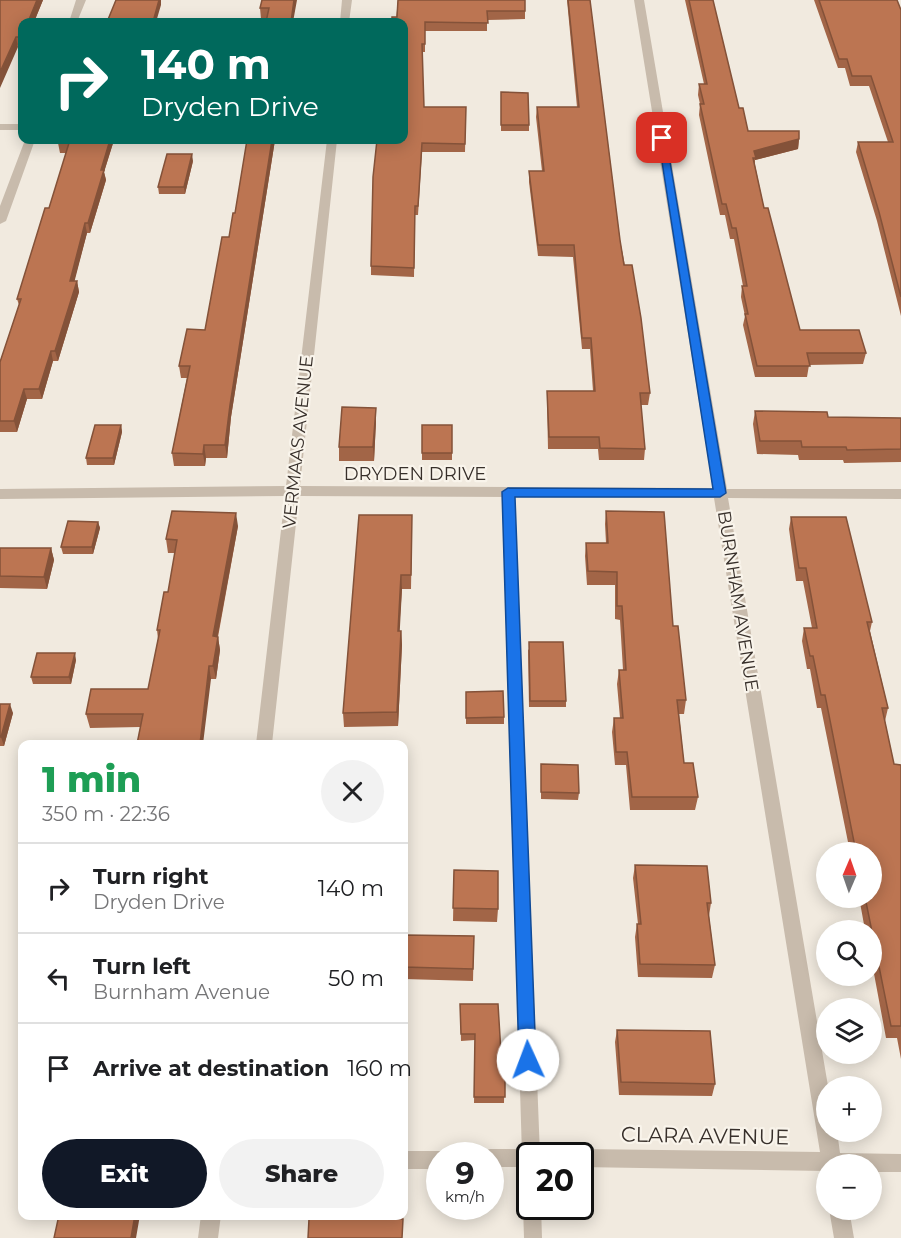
<!DOCTYPE html>
<html lang="en">
<head>
<meta charset="utf-8">
<style>
	body { margin:0; font-family:Montserrat,sans-serif; background:#f2f2f2; color:#202124; height:100vh; display:flex; flex-direction:column; font-size:22px; white-space:nowrap }
	* { box-sizing:border-box; margin:0 }
	p { font-size:20px; color:#757577 }
	.icon { flex:none; width:33px; height:33px; fill:none; stroke:currentColor; stroke-width:2; stroke-linecap:round; stroke-linejoin:round }
	.map { position:relative; flex:1; overflow:hidden }
	.panel { position:absolute; left:18px; top:740px; width:390px; height:480px; display:flex; flex-direction:column; background:#fff; border-radius:12px; box-shadow:0 3px 15px #0003 }
	.panel>* { flex:none }
	.banner { position:absolute; left:18px; top:18px; width:390px; height:126px; border-radius:12px; box-shadow:0 3px 15px #0003; background:#00695c; color:#fff; overflow:hidden }
	.needle { width:39px; rotate:2deg }
	.controls { position:absolute; left:816px; top:842px; display:grid; gap:12px }
	.controls a { display:grid; place-items:center; width:66px; height:66px; border-radius:50%; background:#fff; box-shadow:0 3px 15px #0003; font-size:30px }
	.speed { position:absolute; left:426px; top:1142px; display:flex; gap:12px; font-size:30px; font-weight:700; text-align:center }
	.speed>* { display:grid; place-content:center; width:78px; height:78px; border-radius:50%; background:#fff; box-shadow:0 3px 15px #0003; line-height:1 }
	.speed small { font-size:15px; font-weight:400 }
	.speed .limit { border:3px solid #111; border-radius:9px; background:#fff; color:#111 }
	.pin { position:absolute; display:grid; place-items:center; width:51px; height:51px; color:#fff; margin:-26px; border-radius:12px; box-shadow:0 3px 9px #0006 }
	.me { position:absolute; width:66px; margin:-33px; rotate:358deg; stroke-linejoin:round; filter:drop-shadow(0 0 4px #0008) }
	.turn { display:flex; align-items:center; gap:21px; height:126px; padding:0 24px; font-size:27px }
	.turn .icon { width:78px; height:78px; stroke-width:2.5 }
	.turn b { display:block; font-size:42px; line-height:51px }
	.round { display:grid; place-items:center; flex:none; width:63px; height:63px; border-radius:32px; background:#f2f2f2 }
	.overview { display:flex; align-items:center; justify-content:space-between; height:102px; padding:0 24px }
	h1 { font-size:36px; font-weight:800; line-height:45px; color:#1e9e55 }
	.button { display:flex; gap:12px; margin-top:auto; padding:12px 24px }
	.button a { flex:1; height:69px; border-radius:36px; background:#111827; color:#fff; font-size:24px; font-weight:800; line-height:69px; text-align:center }
	.button a+a { background:#f2f2f2; color:#202124 }
	ul { padding:0; list-style:none }
	li { display:flex; align-items:center; gap:18px; height:90px; padding:0 24px; border-top:2px solid #e0e0e0 }
	li div { flex:1 }
	li b { display:block; font-size:22px }
	li em { font-style:normal }
	.map>svg:first-child { display:block }
	.lines { fill:none; stroke-linecap:round; stroke-linejoin:round }
	.lane { fill:#c8bbac; fill-rule:evenodd }
	.street { fill:#c8bbac; fill-rule:evenodd }
	.wall { fill:#a26547 }
	.shaded-wall { fill:#845239 }
	.building { fill:#bc7552; stroke:#845239; stroke-width:1.5 }
	.route { fill:#1a73e8; stroke:#114b97; stroke-width:1.5 }
	.labels { text-anchor:middle; stroke-width:4.5; stroke-linejoin:round; paint-order:stroke }
	.street-label { font-size:18px; fill:#372f2a; stroke:#f9f4eb }
	.near-street-label { font-size:21px; fill:#372f2a; stroke:#f9f4eb }
</style>
</head>
<body>
<div class="map">
<svg width="901" height="1238" viewBox="0 0 901 1238">
	<rect width="100%" height="100%" fill="#f1eadf"/>
	<g class="lines">
		<path class="lane" d="M 508,488 L 514,492 L 540,1155 L 530,1155 L 530,1163 L 525,1161 L 522,1155 L 502,492 Z
			M 530,1198 L 530,1206 L 541,1206 L 542,1238 L 524,1238 L 523,1206 L 526,1200 Z"/>
		<path class="street" d="M 76,0 L 86,0 L 77,22 L 69,22 Z
			M 342,0 L 352,0 L 349,22 L 340,22 Z
			M 634,0 L 644,0 L 727,489 L 901,489 L 901,499 L 728,498 L 828,1086 L 826,1131 L 837,1131 L 840,1153 L 901,1154 L 901,1172 L 872,1172 L 872,1164 L 826,1164 L 826,1171 L 580,1167 L 580,1155 L 571,1155 L 573,1151 L 580,1149 L 820,1152 L 714,498 L 299,496 L 272,744 L 256,744 L 285,496 L 0,499 L 0,489 L 286,486 L 327,140 L 337,140 L 300,486 L 713,488 Z
			M 0,124 L 22,124 L 22,130 L 0,130 Z
			M 25,140 L 35,140 L 6,221 L 0,224 L 0,206 Z
			M 490,1149 L 530,1149 L 537,1151 L 539,1155 L 530,1155 L 530,1167 L 490,1167 L 490,1155 L 481,1155 L 483,1151 Z
			M 404,1151 L 440,1151 L 448,1155 L 440,1155 L 440,1169 L 404,1169 Z
			M 829,1209 L 849,1209 L 854,1238 L 834,1238 Z
			M 201,1215 L 221,1215 L 218,1238 L 198,1238 Z"/>
	</g>
	<path class="wall" d="M 0,0 L 43,0 L 34,22 L 22,22 L 22,47 L 18,47 Z
		M 262,0 L 293,22 L 261,19 L 260,8 Z
		M 398,0 L 525,11 L 525,19 L 487,20 L 487,31 L 425,31 L 425,52 L 422,52 L 424,107 L 466,107 L 465,152 L 422,152 L 418,215 L 415,215 L 414,277 L 371,275 L 371,266 Z
		M 567,0 L 590,0 L 620,240 L 650,393 L 648,405 L 641,405 L 645,449 L 644,460 L 599,460 L 598,449 L 548,449 L 547,402 L 547,391 L 593,391 L 590,349 L 582,349 L 573,257 L 538,256 L 529,182 L 529,171 L 542,171 L 536,117 L 537,107 L 577,107 Z
		M 685,0 L 713,0 L 739,108 L 748,131 L 799,139 L 798,149 L 755,160 L 755,165 L 764,208 L 800,330 L 866,353 L 863,364 L 809,365 L 807,377 L 755,377 L 743,325 L 745,316 L 741,297 L 742,286 L 743,286 L 734,239 L 730,239 L 725,215 L 720,215 L 699,115 L 700,104 L 698,95 L 699,84 L 704,84 Z
		M 814,0 L 897,0 L 901,10 L 901,316 L 877,221 L 856,152 L 858,142 L 888,142 L 869,86 L 850,86 L 845,68 L 838,68 Z
		M 501,92 L 529,125 L 529,131 L 501,131 Z
		M 114,140 L 104,172 L 106,180 L 90,233 L 87,233 L 74,281 L 77,281 L 79,292 L 58,361 L 53,361 L 42,399 L 27,399 L 17,432 L 0,432 L 0,362 L 19,305 L 17,299 L 49,208 L 66,153 L 60,153 L 58,143 Z
		M 247,140 L 275,140 L 231,417 L 227,458 L 206,458 L 205,466 L 174,466 L 172,453 L 187,378 L 181,378 L 179,366 L 205,330 L 235,213 Z
		M 193,161 L 185,194 L 159,194 L 158,187 Z
		M 755,411 L 828,417 L 901,418 L 901,462 L 844,463 L 843,460 L 799,460 L 798,455 L 757,454 L 753,424 Z
		M 376,421 L 374,461 L 339,461 L 339,447 Z
		M 121,425 L 122,432 L 114,465 L 87,465 L 86,458 Z
		M 422,425 L 452,425 L 452,460 L 422,460 Z
		M 606,511 L 673,626 L 686,700 L 684,714 L 679,714 L 684,763 L 698,797 L 695,810 L 630,810 L 626,765 L 615,765 L 612,732 L 614,718 L 620,718 L 617,684 L 619,670 L 623,670 L 620,620 L 615,619 L 615,585 L 587,585 L 585,556 L 586,543 L 606,543 L 605,524 Z
		M 791,517 L 872,622 L 870,631 L 888,708 L 885,721 L 894,764 L 901,765 L 901,1059 L 897,1038 L 886,1038 L 872,963 L 872,930 L 865,930 L 859,897 L 872,897 L 872,852 L 850,852 L 821,708 L 817,708 L 810,669 L 807,669 L 802,641 L 804,628 L 812,628 L 803,581 L 796,581 L 789,529 Z
		M 98,522 L 100,528 L 93,554 L 63,554 L 61,547 Z
		M 238,526 L 218,637 L 220,650 L 216,679 L 211,679 L 140,727 L 90,728 L 86,714 L 148,689 L 158,639 L 157,630 L 168,592 L 175,553 L 168,553 L 166,539 Z
		M 412,529 L 411,589 L 402,589 L 399,631 L 401,631 L 402,645 L 398,726 L 344,727 L 343,713 Z
		M 0,548 L 51,548 L 54,560 L 47,589 L 0,588 Z
		M 528,649 L 566,701 L 566,707 L 529,707 Z
		M 76,660 L 71,684 L 33,684 L 31,677 Z
		M 466,692 L 504,717 L 504,724 L 466,724 Z
		M 0,704 L 13,713 L 4,746 L 0,746 Z
		M 541,764 L 579,793 L 578,800 L 541,799 Z
		M 635,865 L 711,903 L 709,916 L 715,965 L 712,978 L 638,977 L 635,937 L 637,924 L 638,924 L 633,878 Z
		M 454,870 L 498,909 L 497,922 L 453,921 Z
		M 404,917 L 404,935 L 474,936 L 473,981 L 404,979 Z
		M 460,1004 L 501,1053 L 505,1053 L 504,1103 L 474,1103 L 475,1040 L 461,1041 Z
		M 617,1030 L 715,1084 L 712,1096 L 619,1095 L 615,1042 Z"/>
	<path class="shaded-wall" d="M 37,0 L 43,0 L 34,22 L 28,22 Z
		M 159,0 L 161,0 L 161,5 L 156,22 L 153,22 Z
		M 294,0 L 297,0 L 293,22 L 291,22 Z
		M 16,37 L 18,47 L 0,88 L 0,72 Z
		M 799,139 L 798,149 L 755,160 L 754,151 Z
		M 110,140 L 114,140 L 104,172 L 106,180 L 90,233 L 88,223 L 101,170 Z
		M 272,140 L 275,140 L 231,417 L 227,458 L 225,445 L 230,405 Z
		M 192,154 L 193,161 L 185,194 L 184,187 Z
		M 85,223 L 87,233 L 72,291 L 70,281 Z
		M 77,281 L 79,292 L 58,361 L 55,351 Z
		M 51,351 L 53,361 L 42,399 L 39,389 Z
		M 24,389 L 27,399 L 17,432 L 14,421 Z
		M 376,408 L 376,421 L 374,461 L 373,447 Z
		M 121,425 L 122,432 L 114,465 L 113,458 Z
		M 204,445 L 206,458 L 205,466 L 203,454 Z
		M 236,513 L 238,526 L 215,650 L 213,636 Z
		M 98,522 L 100,528 L 93,554 L 92,547 Z
		M 51,548 L 54,560 L 47,589 L 44,577 Z
		M 401,575 L 402,589 L 399,645 L 398,631 Z
		M 401,631 L 402,645 L 398,726 L 397,712 Z
		M 218,637 L 220,650 L 216,679 L 213,666 Z
		M 75,653 L 76,660 L 71,684 L 69,677 Z
		M 209,666 L 211,679 L 203,744 L 200,744 Z
		M 10,704 L 13,713 L 4,746 L 1,737 Z
		M 135,1215 L 140,1215 L 136,1238 L 131,1238 Z"/>
	<path class="building" d="M 0,0 L 37,0 L 28,22 L 22,22 L 22,37 L 16,37 L 0,72 Z
		M 116,0 L 159,0 L 153,22 L 107,22 Z
		M 262,0 L 294,0 L 291,22 L 266,22 L 269,8 L 260,8 Z
		M 398,0 L 525,0 L 525,11 L 487,11 L 488,23 L 425,22 L 425,44 L 422,44 L 424,107 L 466,107 L 465,144 L 422,143 L 418,206 L 415,206 L 414,268 L 371,266 L 373,177 L 377,140 L 404,140 L 404,22 L 392,22 L 392,17 L 397,17 Z
		M 568,0 L 590,0 L 620,240 L 624,265 L 632,265 L 641,318 L 650,393 L 640,393 L 645,449 L 600,448 L 599,437 L 549,437 L 547,391 L 595,391 L 591,338 L 582,338 L 574,245 L 538,245 L 529,171 L 544,171 L 537,107 L 579,107 Z
		M 689,0 L 713,0 L 739,108 L 743,108 L 748,131 L 799,131 L 799,139 L 754,151 L 756,158 L 753,158 L 764,208 L 768,208 L 800,330 L 859,330 L 866,353 L 807,353 L 810,366 L 757,366 L 745,314 L 748,314 L 742,286 L 747,286 L 736,228 L 732,228 L 726,204 L 722,204 L 700,104 L 704,104 L 699,84 L 707,84 Z
		M 819,0 L 897,0 L 901,10 L 901,297 L 879,212 L 858,142 L 893,142 L 871,76 L 852,76 L 847,59 L 839,59 Z
		M 501,92 L 528,93 L 529,125 L 501,125 Z
		M 60,140 L 110,140 L 101,170 L 104,170 L 88,223 L 85,223 L 70,281 L 77,281 L 55,351 L 51,351 L 39,389 L 24,389 L 14,421 L 0,421 L 0,362 L 21,299 L 17,299 L 45,208 L 49,208 L 69,143 L 58,143 Z
		M 247,140 L 272,140 L 230,405 L 225,445 L 204,445 L 203,454 L 172,453 L 190,366 L 179,366 L 187,329 L 205,330 L 222,237 L 229,237 L 233,213 L 235,213 Z
		M 167,154 L 192,154 L 184,187 L 158,187 Z
		M 342,407 L 376,408 L 373,447 L 339,447 Z
		M 755,411 L 827,412 L 828,417 L 901,418 L 901,449 L 847,450 L 846,447 L 802,447 L 801,441 L 760,441 Z
		M 95,425 L 121,425 L 113,458 L 86,458 Z
		M 422,425 L 452,425 L 452,453 L 422,453 Z
		M 172,511 L 236,513 L 213,636 L 218,637 L 213,666 L 209,666 L 200,744 L 137,744 L 143,714 L 86,714 L 91,689 L 148,689 L 160,630 L 157,630 L 164,592 L 168,592 L 177,540 L 166,539 Z
		M 606,511 L 664,512 L 673,626 L 678,626 L 686,700 L 677,700 L 684,763 L 693,763 L 698,797 L 632,797 L 627,752 L 616,752 L 614,718 L 623,718 L 619,670 L 626,670 L 622,606 L 617,606 L 617,572 L 588,571 L 586,543 L 608,543 Z
		M 359,515 L 412,515 L 411,575 L 401,575 L 398,631 L 401,631 L 397,712 L 343,713 Z
		M 791,517 L 846,517 L 872,622 L 867,622 L 888,708 L 882,708 L 894,764 L 901,765 L 901,1026 L 891,1026 L 865,897 L 872,897 L 872,852 L 856,852 L 825,695 L 821,695 L 813,656 L 810,656 L 804,628 L 817,628 L 806,568 L 799,568 Z
		M 68,521 L 98,522 L 92,547 L 61,547 Z
		M 0,548 L 51,548 L 44,577 L 0,576 Z
		M 529,642 L 563,642 L 566,701 L 530,701 Z
		M 37,653 L 75,653 L 69,677 L 31,677 Z
		M 503,691 L 504,717 L 466,718 L 466,692 Z
		M 0,704 L 10,704 L 1,737 L 0,737 Z
		M 541,764 L 578,765 L 579,793 L 541,792 Z
		M 635,865 L 707,866 L 711,903 L 707,903 L 715,965 L 640,964 L 637,924 L 641,924 Z
		M 454,870 L 498,871 L 498,909 L 453,908 Z
		M 404,935 L 474,936 L 473,969 L 404,967 Z
		M 460,1004 L 498,1004 L 501,1053 L 505,1053 L 505,1097 L 474,1097 L 475,1034 L 461,1034 Z
		M 617,1030 L 710,1031 L 715,1084 L 621,1082 Z
		M 59,1215 L 135,1215 L 131,1238 L 54,1238 Z
		M 309,1219 L 403,1219 L 402,1238 L 308,1238 Z"/>
	<path class="route" d="M 658,136 L 666,138 L 726,493 L 720,497 L 515,497 L 536,1060 L 534,1066 L 528,1068 L 521,1066 L 519,1060 L 502,492 L 508,488 L 713,489 Z"/>
	<g class="labels">
		<g class="street-label">
			<text transform="translate(298 442) rotate(-84)" y="6">VERMAAS AVENUE</text>
			<text x="415" y="480">DRYDEN DRIVE</text>
			<text transform="translate(738 601) rotate(81)" y="6">BURNHAM AVENUE</text>
		</g>
		<g class="near-street-label">
			<text transform="translate(705 1136) rotate(1)" y="7">CLARA AVENUE</text>
		</g>
	</g>
</svg>
<div class="controls">
<a><svg class="needle" viewBox="-14 -14 28 28"><path d="M0-13l5 13h-10z" fill="#e53935"/><path d="M0 13l5-13h-10z" fill="#757577"/></svg></a>
<a><svg class="icon" aria-label="search" viewBox="0 0 24 24"><circle cx="10" cy="10" r="6"/><path d="M15 15l6 6"/></svg></a>
<a><svg class="icon" aria-label="layers" viewBox="0 0 24 24"><path d="M12 4l9 5-9 5-9-5zM3 14l9 5 9-5"/></svg></a>
<a>+</a>
<a>−</a>
</div>
<div class="speed"><div>9<small>km/h</small></div><div class="limit">20</div></div>
<div class="pin" style="left:662px;top:138px;background:#d93025"><svg class="icon" aria-label="arrive" viewBox="0 0 24 24"><path d="M6 21V4h12l-3 4 3 4H6"/></svg></div>
<svg class="me" style="left:528px;top:1060px" viewBox="-20 -20 40 40"><circle r="19" fill="#fff"/><path d="M0-13L10 11 0 6-10 11z" fill="#1a73e8"/></svg>
<div class="banner">
<div class="turn"><svg class="icon" aria-label="right" viewBox="0 0 24 24"><path d="M7 20v-9h11M14 6l5 5-5 5"/></svg><div><b>140 m</b>Dryden Drive</div></div>
</div>
<section class="panel">
<div class="overview"><div><h1>1 min</h1><p>350 m · 22:36</p></div><a class="round"><svg class="icon" aria-label="close" viewBox="0 0 24 24"><path d="M6 6l12 12M18 6L6 18"/></svg></a></div>
<ul>
<li><svg class="icon" aria-label="right" viewBox="0 0 24 24"><path d="M7 20v-9h11M14 6l5 5-5 5"/></svg><div><b>Turn right</b><p>Dryden Drive</p></div><em>140 m</em></li>
<li><svg class="icon" aria-label="left" viewBox="0 0 24 24"><path d="M17 20v-9H6M10 6l-5 5 5 5"/></svg><div><b>Turn left</b><p>Burnham Avenue</p></div><em>50 m</em></li>
<li><svg class="icon" aria-label="arrive" viewBox="0 0 24 24"><path d="M6 21V4h12l-3 4 3 4H6"/></svg><div><b>Arrive at destination</b></div><em>160 m</em></li>
</ul>
<div class="button"><a>Exit</a><a>Share</a></div>
</section>
</div>
</body>
</html>
